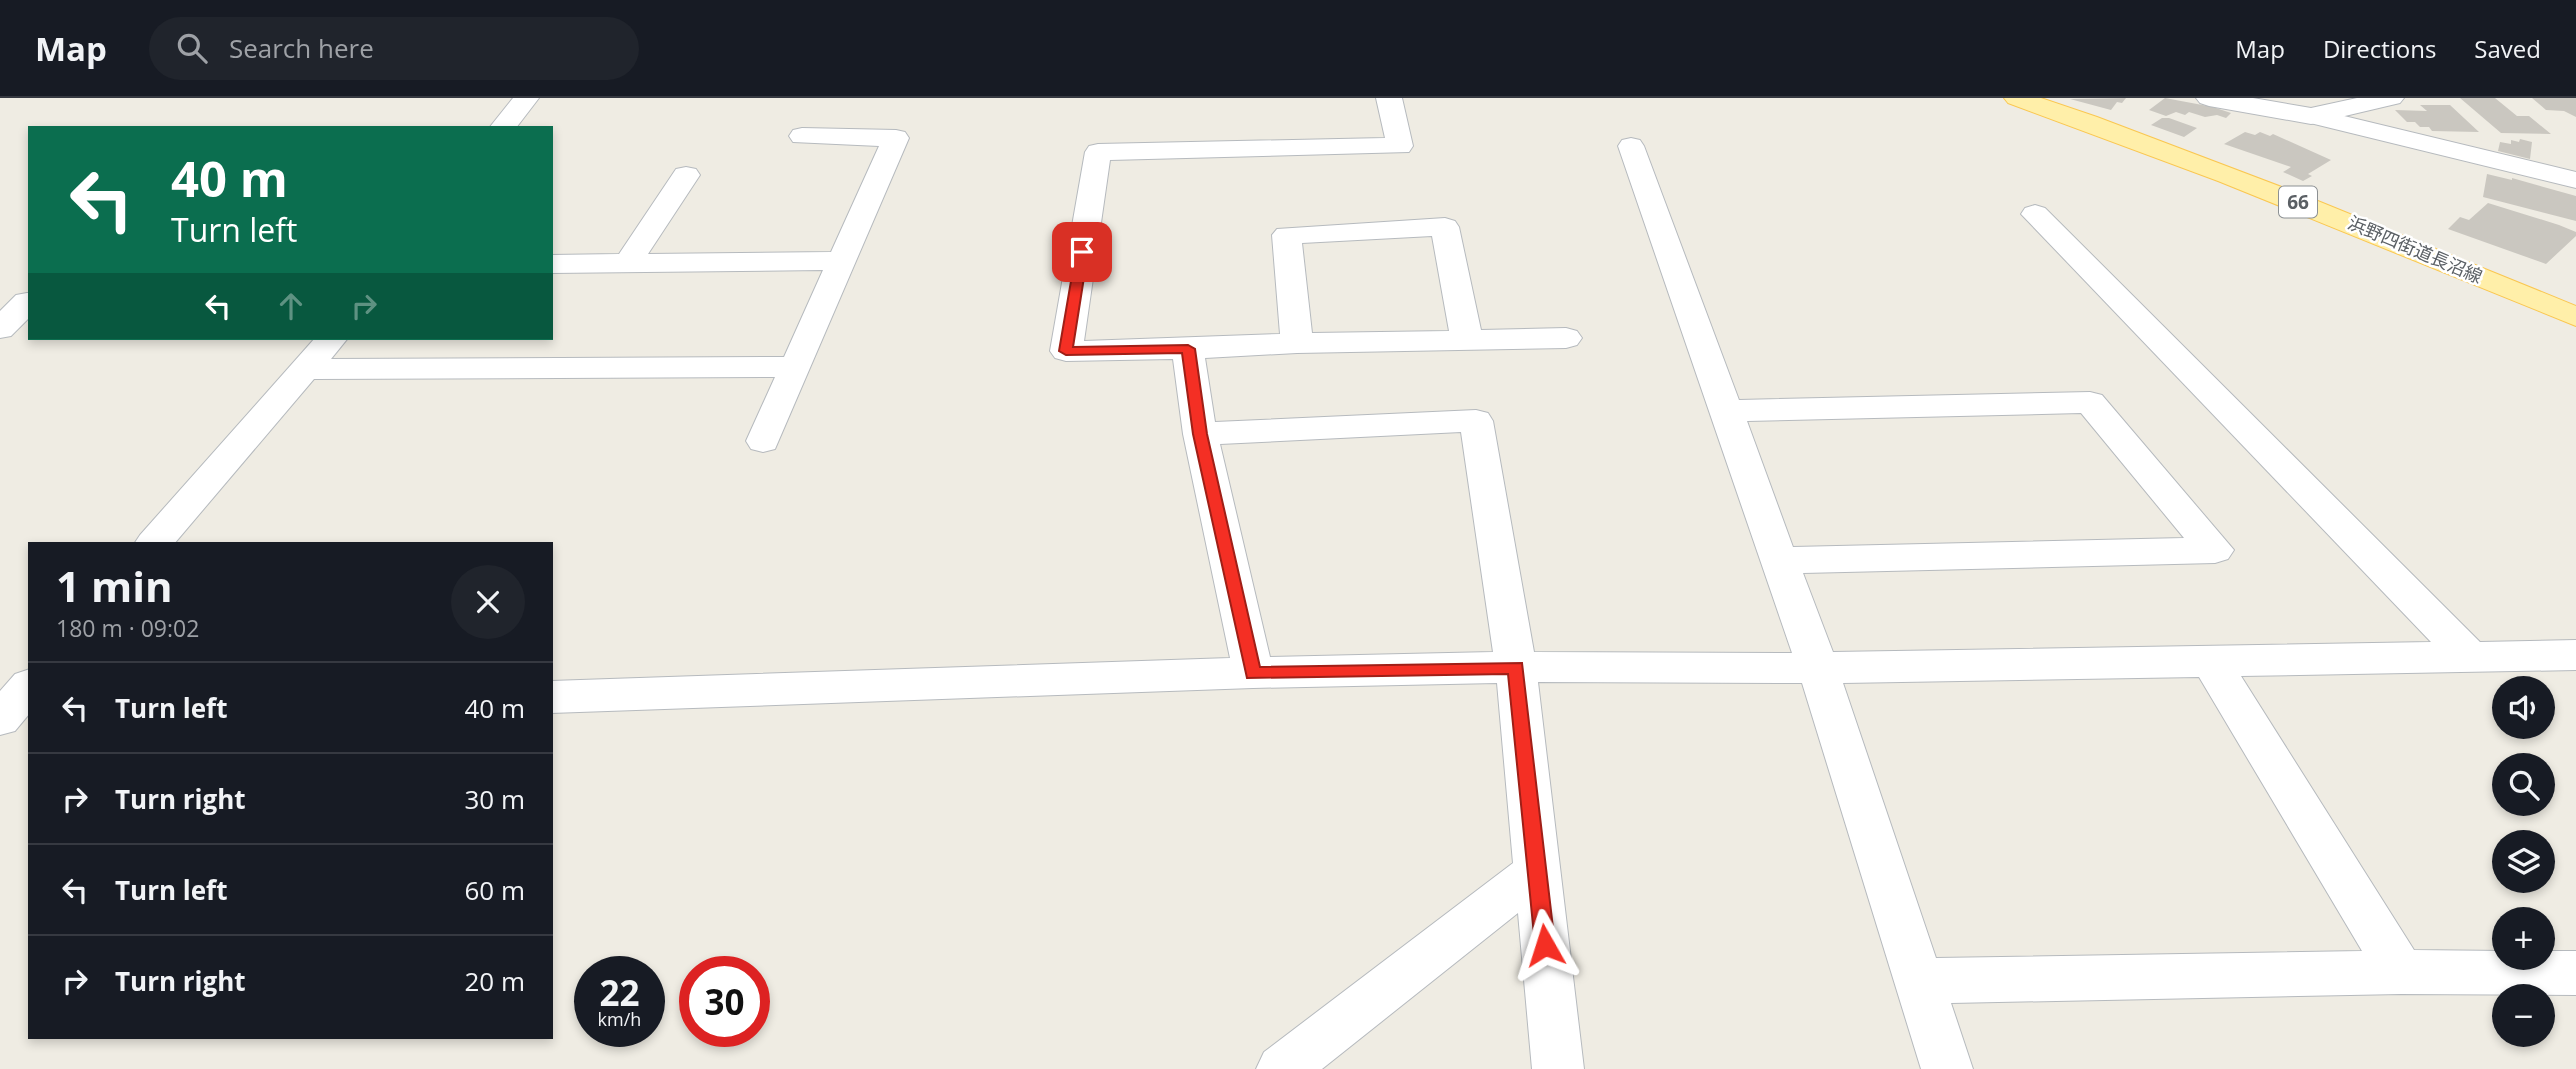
<!DOCTYPE html>
<html lang="en">
<head>
<meta charset="utf-8">
<style>
	body { margin:0; font-family:"Open Sans","Noto Sans JP",sans-serif; background:#20242c; color:#f1f3f6; height:100vh; display:flex; flex-direction:column; font-size:26px; white-space:nowrap }
	* { box-sizing:border-box; margin:0 }
	p { font-size:23px; color:#9ea1a6 }
	.icon { flex:none; width:38px; height:38px; fill:none; stroke:currentColor; stroke-width:2; stroke-linecap:round; stroke-linejoin:round }
	.map { position:relative; flex:1; overflow:hidden }
	.sheet { position:absolute; left:28px; top:444px; width:525px; height:497px; display:flex; flex-direction:column; background:#171b24; border-radius:0px; box-shadow:0 4px 10px #0003 }
	.sheet>* { flex:none }
	.guide { position:absolute; left:28px; top:28px; width:525px; height:214px; border-radius:0px; box-shadow:0 4px 10px #0003; background:#0b6e4f; color:#fff; overflow:hidden }
	.fabs { position:absolute; left:2492px; top:578px; display:grid; gap:14px }
	.fabs a { display:grid; place-items:center; width:63px; height:63px; border-radius:50%; background:#171b24; box-shadow:0 4px 10px #0003; font-size:35px }
	.speed { position:absolute; left:574px; top:858px; display:flex; gap:14px; font-size:35px; font-weight:700; text-align:center }
	.speed>* { display:grid; place-content:center; width:91px; height:91px; border-radius:50%; background:#171b24; box-shadow:0 4px 10px #0003; line-height:1 }
	.speed small { font-size:18px; font-weight:400 }
	.speed .limit { border:10px solid #d22; background:#fff; color:#111 }
	.pin { position:absolute; display:grid; place-items:center; width:60px; height:60px; color:#fff; margin:-30px; border-radius:14px; box-shadow:0 4px 10px #0006 }
	.me { position:absolute; width:77px; margin:-38px; rotate:354deg; stroke-linejoin:round; filter:drop-shadow(0 0 5px #0008) }
	.turn { display:flex; align-items:center; gap:24px; height:147px; padding:0 28px; font-size:32px }
	.turn .icon { width:91px; height:91px; stroke-width:2.5 }
	.turn b { display:block; font-size:49px; line-height:60px }
	.lanes { display:flex; align-items:center; height:66px; padding:0 28px; background:#0003; justify-content:center; gap:35px; direction:ltr }
	.lanes .off { opacity:.35 }
	.round { display:grid; place-items:center; flex:none; width:74px; height:74px; border-radius:37px; background:#20242c }
	.head { display:flex; align-items:center; justify-content:space-between; height:119px; padding:0 28px }
	h1 { font-size:42px; font-weight:700; line-height:52px }
	ul { padding:0; list-style:none }
	li { display:flex; align-items:center; gap:21px; height:91px; padding:0 28px; border-top:2px solid #363941 }
	li div { flex:1 }
	li b { display:block; font-size:26px }
	li em { font-style:normal }
	header { display:flex; align-items:center; gap:42px; box-sizing:border-box; height:98px; padding:0 35px; background:#171b24; border-bottom:2px solid #363941 }
	header strong { font-size:33px }
	nav { display:flex; gap:38px; margin-inline-start:auto; font-size:24px }
	.search { width:490px; height:63px; background:#20242c; display:flex; align-items:center; gap:18px; box-sizing:border-box; padding:0 24px; border-radius:38px; color:#9ea1a6; font-size:26px }
	.map>svg:first-child { display:block }
	.building { fill:#cac7c0 }
	.lines { fill:none; stroke-linecap:round; stroke-linejoin:round }
	.minor-casing { stroke:#b6babe; stroke-width:2 }
	.tertiary-casing { stroke:#b6babe; stroke-width:2 }
	.primary-casing { stroke:#fac751; stroke-width:2 }
	.minor { fill:#fff; fill-rule:evenodd }
	.tertiary { fill:#fff; fill-rule:evenodd }
	.primary { fill:#ffefa9; fill-rule:evenodd }
	.route { fill:#f42f24; stroke:#9f1f17; stroke-width:2 }
	.labels { text-anchor:middle; stroke-width:5; stroke-linejoin:round; paint-order:stroke }
	.far-street-label { font-size:18px; fill:#5b6065; stroke:#fff }
	.shield { fill:#fff; stroke:#8c9093; stroke-width:2 }
	.shield-label { font-size:19px; font-weight:bold; fill:#5b6065 }
</style>
</head>
<body>
<header>
<strong>Map</strong>
<div class="search"><svg class="icon" aria-label="search" viewBox="0 0 24 24"><circle cx="10" cy="10" r="6"/><path d="M15 15l6 6"/></svg>Search here</div>
<nav><a>Map</a><a>Directions</a><a>Saved</a></nav>
</header>
<div class="map">
<svg width="2576" height="971" viewBox="0 0 2576 971">
	<rect width="100%" height="100%" fill="#efece3"/>
	<path class="building" d="M 2126,0 L 2122,5 L 2117,4 L 2111,12 L 2070,1 Z
		M 2165,0 L 2213,9 L 2231,15 L 2226,20 L 2217,17 L 2205,19 L 2189,14 L 2185,17 L 2176,14 L 2166,18 L 2149,12 Z
		M 2460,0 L 2495,0 L 2517,18 L 2529,18 L 2551,36 L 2501,35 Z
		M 2532,0 L 2576,0 L 2576,19 L 2564,13 L 2546,12 Z
		M 2420,7 L 2450,7 L 2479,34 L 2432,33 L 2429,29 L 2420,29 L 2415,24 L 2407,24 L 2395,12 L 2427,13 Z
		M 2162,20 L 2169,20 L 2197,30 L 2184,39 L 2151,27 Z
		M 2245,34 L 2255,37 L 2260,34 L 2270,38 L 2273,36 L 2331,62 L 2308,76 L 2312,78 L 2303,83 L 2283,74 L 2291,69 L 2224,46 Z
		M 2520,41 L 2532,44 L 2530,61 L 2498,53 L 2500,44 L 2511,46 L 2511,42 L 2519,44 Z
		M 2487,76 L 2512,82 L 2512,80 L 2576,98 L 2576,123 L 2483,99 Z
		M 2488,105 L 2559,127 L 2576,134 L 2576,138 L 2546,166 L 2448,131 L 2460,119 L 2469,122 Z"/>
	<g class="lines">
		<g class="minor-casing">
			<path id="minor" d="M 513,0 L 539,0 L 516,30 L 489,30 Z
				M 1376,0 L 1402,0 L 1413,48 L 1409,54 L 1110,62 L 1084,243 L 1280,236 L 1272,137 L 1277,131 L 1445,120 L 1455,123 L 1459,129 L 1481,232 L 1566,230 L 1577,233 L 1582,240 L 1577,247 L 1566,250 L 1297,255 L 1205,260 L 1215,324 L 1476,312 L 1488,315 L 1493,323 L 1534,554 L 1792,555 L 1618,48 L 1622,42 L 1631,40 L 1640,42 L 1644,48 L 1739,302 L 2090,294 L 2102,297 L 2234,452 L 2228,461 L 2215,465 L 1803,475 L 1833,554 L 2431,544 L 2021,116 L 2025,110 L 2035,107 L 2045,110 L 2480,544 L 2576,542 L 2576,572 L 2241,578 L 2414,852 L 2504,853 L 2504,859 L 2543,859 L 2543,853 L 2576,853 L 2576,897 L 2401,896 L 1951,905 L 1973,971 L 1921,971 L 1802,585 L 1538,584 L 1584,971 L 1532,971 L 1518,815 L 1322,971 L 1256,971 L 1264,954 L 1513,765 L 1497,585 L 1253,590 L 551,615 L 551,583 L 1230,560 L 1183,336 L 1173,261 L 1066,263 L 1055,260 L 1050,253 L 1085,54 L 1089,48 L 1098,46 L 1385,40 ZM 1432,138 L 1449,233 L 1312,235 L 1302,145 ZM 2081,315 L 2184,440 L 1793,449 L 1747,323 ZM 1461,334 L 1493,554 L 1270,559 L 1220,346 ZM 2199,579 L 2362,853 L 1936,860 L 1843,585 Z
				M 2196,0 L 2253,0 L 2311,10 L 2357,0 L 2404,0 L 2400,5 L 2311,26 L 2209,8 L 2200,5 Z
				M 802,30 L 896,32 L 905,34 L 909,40 L 775,351 L 763,354 L 751,351 L 746,343 L 775,279 L 314,281 L 174,446 L 134,446 L 140,437 L 315,240 L 348,240 L 331,261 L 784,259 L 823,172 L 551,175 L 551,157 L 619,156 L 676,71 L 686,69 L 696,71 L 700,77 L 648,156 L 831,154 L 879,48 L 793,44 L 789,38 L 793,32 Z
				M 27,195 L 30,195 L 30,219 L 11,238 L 0,240 L 0,213 L 16,197 Z
				M 30,571 L 30,615 L 15,633 L 0,637 L 0,593 L 15,576 Z"/>
		</g>
		<g class="tertiary-casing">
			<path id="tertiary" d="M 2311,10 L 2576,74 L 2576,90 L 2302,23 L 2298,18 L 2302,13 Z"/>
		</g>
		<g class="primary-casing">
			<path id="primary" d="M 2004,0 L 2041,0 L 2097,19 L 2308,99 L 2576,208 L 2576,228 L 2218,83 L 2008,5 Z"/>
		</g>
		<use href="#minor" class="minor"/>
		<use href="#tertiary" class="tertiary"/>
		<use href="#primary" class="primary"/>
	</g>
	<path class="route" d="M 1082,150 L 1088,154 L 1073,249 L 1188,247 L 1195,251 L 1207,336 L 1260,569 L 1522,565 L 1555,847 L 1552,853 L 1545,856 L 1538,853 L 1535,847 L 1508,576 L 1247,580 L 1193,336 L 1182,255 L 1066,257 L 1059,253 L 1076,154 Z"/>
	<g class="labels">
		<g class="far-street-label">
			<text transform="translate(2415 152) rotate(23)" y="6">浜野四街道長沼線</text>
		</g>
		<rect class="shield" x="2279" y="88.5" width="38" height="31" rx="5"/>
		<g class="shield-label">
			<text x="2298" y="111">66</text>
		</g>
	</g>
</svg>
<div class="fabs">
<a><svg class="icon" aria-label="sound" viewBox="0 0 24 24"><path d="M4 9h4l5-4v14l-5-4H4zM17 9q2 3 0 6"/></svg></a>
<a><svg class="icon" aria-label="search" viewBox="0 0 24 24"><circle cx="10" cy="10" r="6"/><path d="M15 15l6 6"/></svg></a>
<a><svg class="icon" aria-label="layers" viewBox="0 0 24 24"><path d="M12 4l9 5-9 5-9-5zM3 14l9 5 9-5"/></svg></a>
<a>+</a>
<a>−</a>
</div>
<div class="speed"><div>22<small>km/h</small></div><div class="limit">30</div></div>
<div class="pin" style="left:1082px;top:154px;background:#d93025"><svg class="icon" aria-label="arrive" viewBox="0 0 24 24"><path d="M6 21V4h12l-3 4 3 4H6"/></svg></div>
<svg class="me" style="left:1545px;top:847px" viewBox="-20 -20 40 40"><path d="M0-17L14 15 0 8-14 15z" fill="#f42f24" stroke="#fff" stroke-width="4"/></svg>
<div class="guide">
<div class="turn"><svg class="icon" aria-label="left" viewBox="0 0 24 24"><path d="M17 20v-9H6M10 6l-5 5 5 5"/></svg><div><b>40 m</b>Turn left</div></div>
<div class="lanes"><svg class="icon" aria-label="left" viewBox="0 0 24 24"><path d="M17 20v-9H6M10 6l-5 5 5 5"/></svg><svg class="icon off" aria-label="ahead" viewBox="0 0 24 24"><path d="M12 20V5M6 11l6-6 6 6"/></svg><svg class="icon off" aria-label="right" viewBox="0 0 24 24"><path d="M7 20v-9h11M14 6l5 5-5 5"/></svg></div>
</div>
<section class="sheet">
<div class="head"><div><h1>1 min</h1><p>180 m · 09:02</p></div><a class="round"><svg class="icon" aria-label="close" viewBox="0 0 24 24"><path d="M6 6l12 12M18 6L6 18"/></svg></a></div>
<ul>
<li><svg class="icon" aria-label="left" viewBox="0 0 24 24"><path d="M17 20v-9H6M10 6l-5 5 5 5"/></svg><div><b>Turn left</b></div><em>40 m</em></li>
<li><svg class="icon" aria-label="right" viewBox="0 0 24 24"><path d="M7 20v-9h11M14 6l5 5-5 5"/></svg><div><b>Turn right</b></div><em>30 m</em></li>
<li><svg class="icon" aria-label="left" viewBox="0 0 24 24"><path d="M17 20v-9H6M10 6l-5 5 5 5"/></svg><div><b>Turn left</b></div><em>60 m</em></li>
<li><svg class="icon" aria-label="right" viewBox="0 0 24 24"><path d="M7 20v-9h11M14 6l5 5-5 5"/></svg><div><b>Turn right</b></div><em>20 m</em></li>
</ul>
</section>
</div>
</body>
</html>
